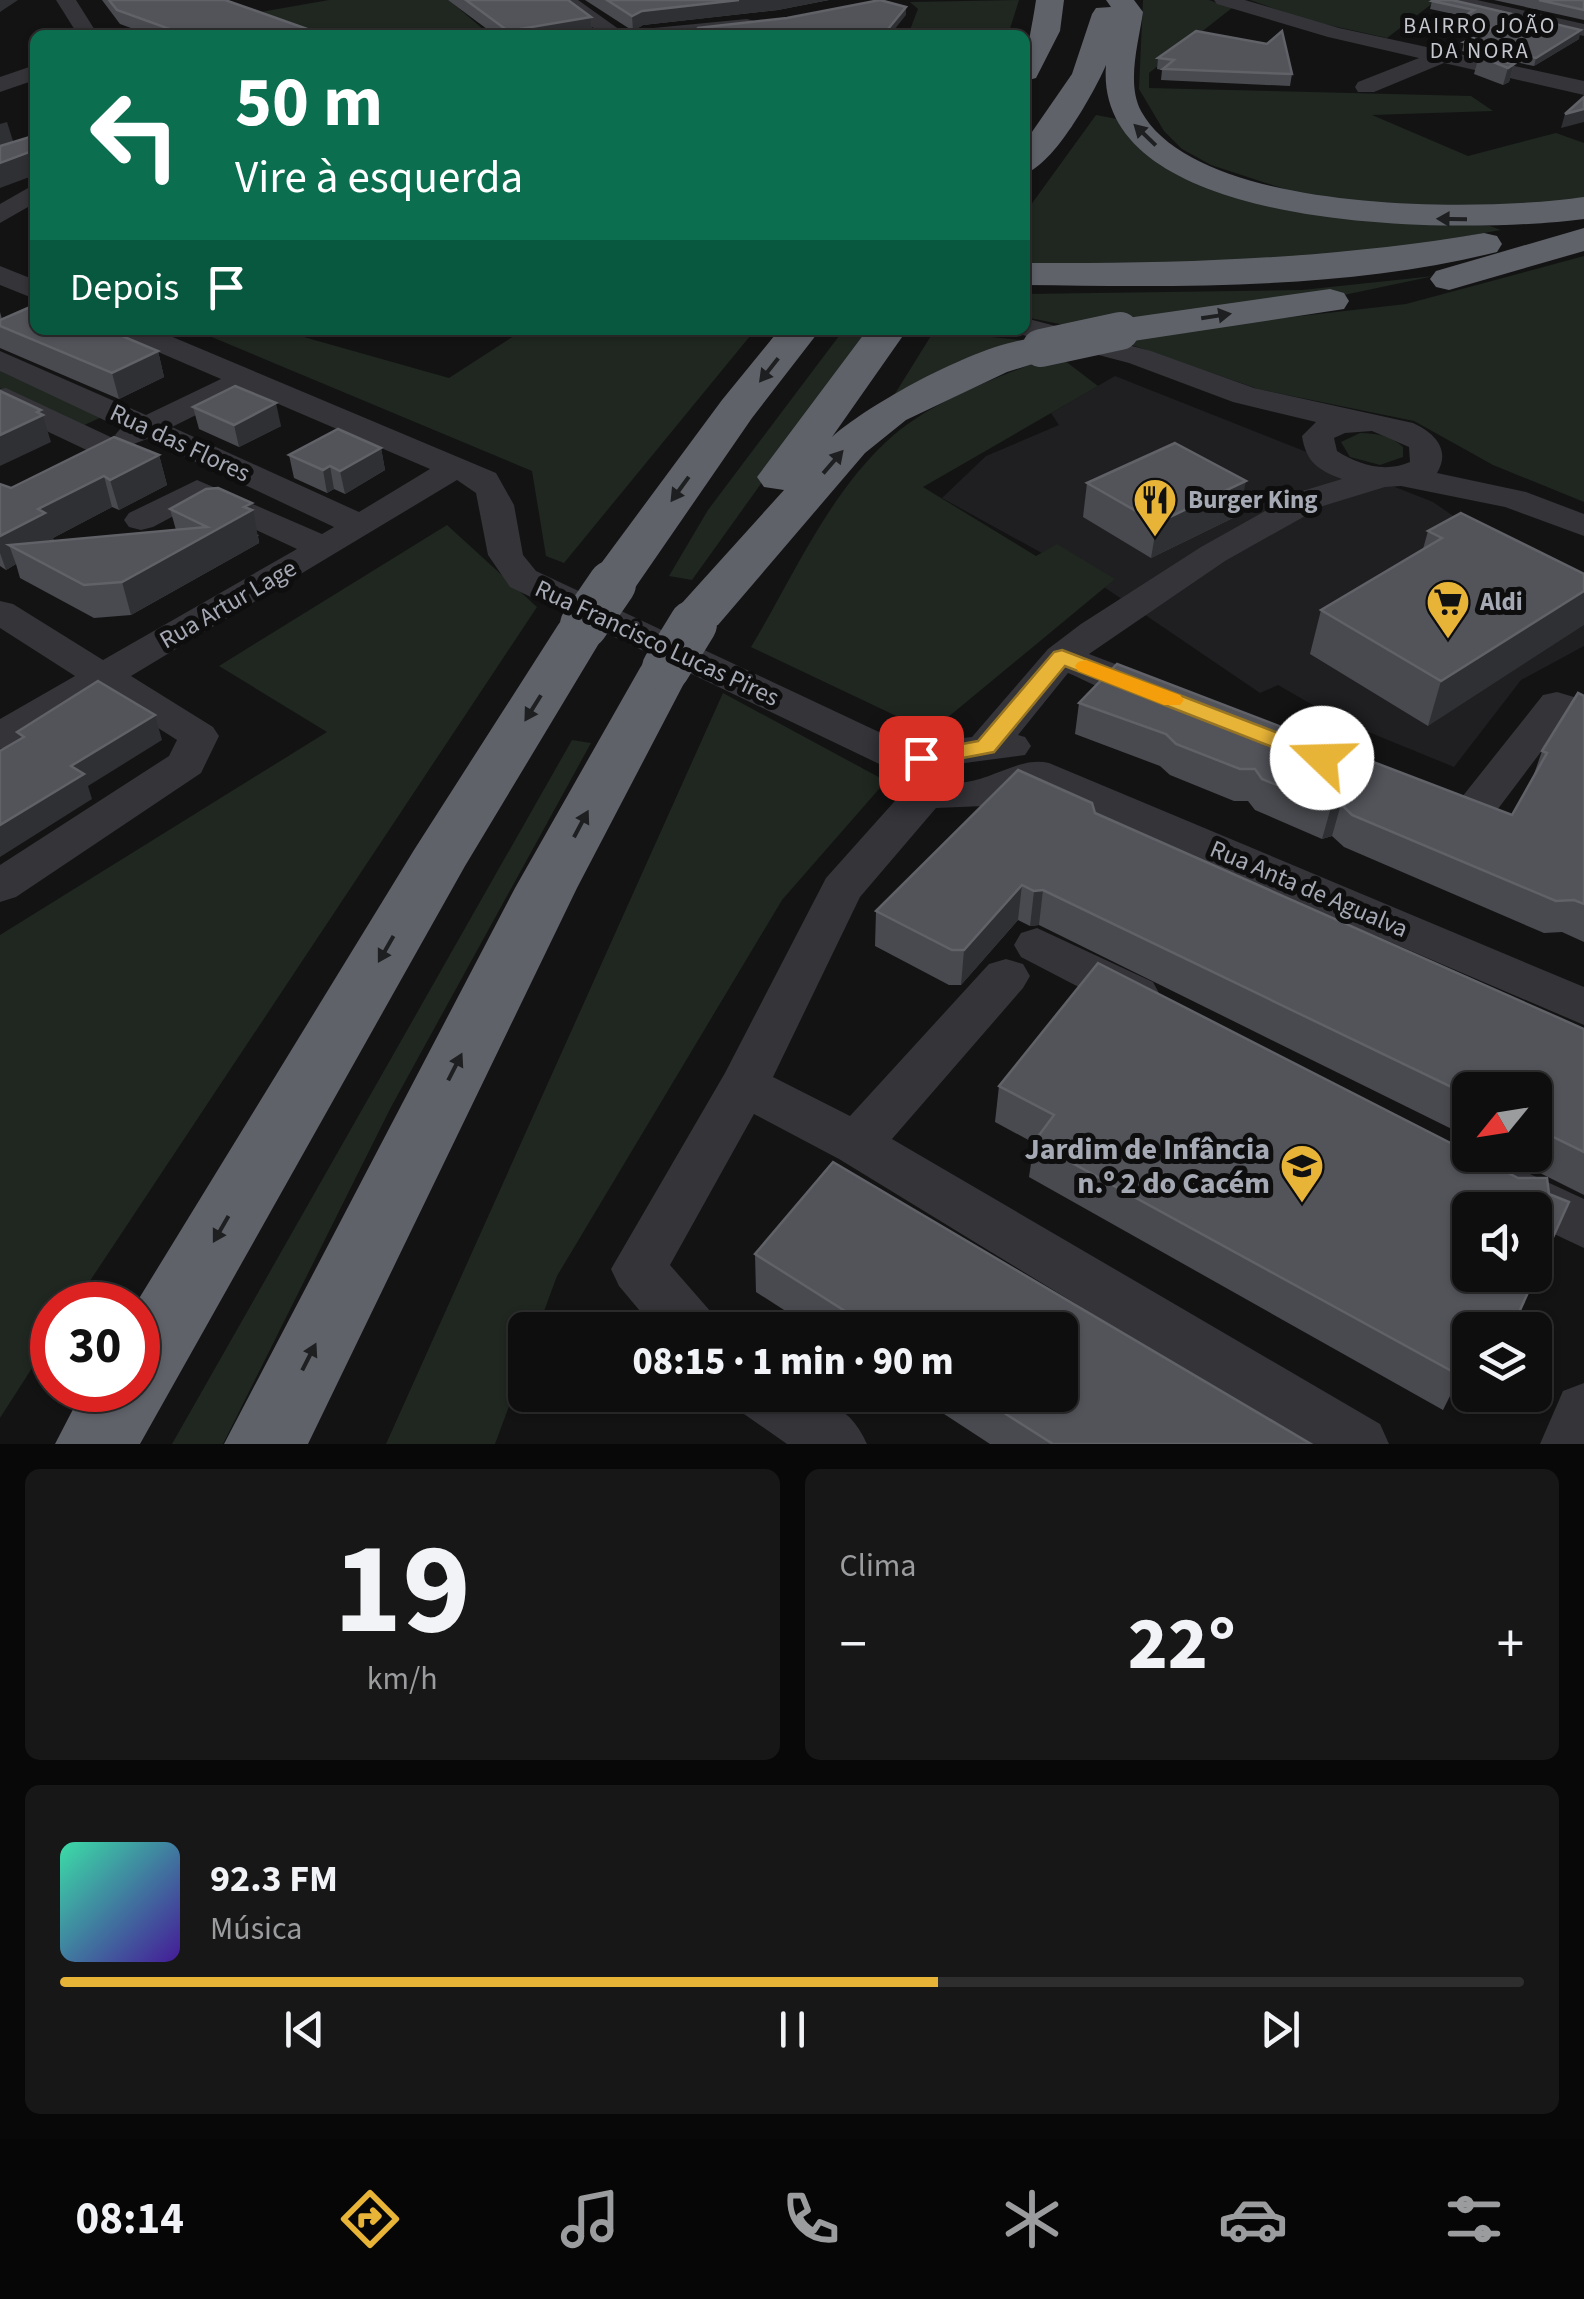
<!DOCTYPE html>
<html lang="pt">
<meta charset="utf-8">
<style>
body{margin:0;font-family:"Source Sans 3",sans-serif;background:#171718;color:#f1f3f6;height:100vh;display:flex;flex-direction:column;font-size:38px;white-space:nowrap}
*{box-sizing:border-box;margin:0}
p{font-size:32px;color:#9b9c9e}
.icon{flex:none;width:55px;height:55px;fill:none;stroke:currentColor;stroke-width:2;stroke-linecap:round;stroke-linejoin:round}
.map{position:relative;height:1444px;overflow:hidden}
.panel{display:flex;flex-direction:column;gap:25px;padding:25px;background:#080808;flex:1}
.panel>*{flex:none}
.banner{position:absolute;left:30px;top:30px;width:1000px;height:305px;border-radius:15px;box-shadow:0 2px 8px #0004,0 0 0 2px #2e2e2f;background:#0b6e4f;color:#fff;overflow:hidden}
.needle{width:65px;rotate:240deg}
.fabs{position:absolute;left:1452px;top:1072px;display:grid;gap:20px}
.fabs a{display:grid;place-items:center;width:100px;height:100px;border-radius:15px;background:#0e0e0f;box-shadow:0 2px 8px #0004,0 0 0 2px #2e2e2f;font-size:50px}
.speed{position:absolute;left:30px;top:1282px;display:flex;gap:20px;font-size:50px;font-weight:700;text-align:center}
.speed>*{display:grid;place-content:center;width:130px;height:130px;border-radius:50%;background:#0e0e0f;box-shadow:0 2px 8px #0004,0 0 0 2px #2e2e2f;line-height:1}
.speed .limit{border:15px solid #d22;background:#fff;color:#111}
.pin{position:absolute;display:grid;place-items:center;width:85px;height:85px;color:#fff;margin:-42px;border-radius:20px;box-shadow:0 5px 15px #0006}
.me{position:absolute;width:110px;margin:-55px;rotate:291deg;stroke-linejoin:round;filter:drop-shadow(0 0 8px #0008)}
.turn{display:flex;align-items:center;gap:35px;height:210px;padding:0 40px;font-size:45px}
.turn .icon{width:130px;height:130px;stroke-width:2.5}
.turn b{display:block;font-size:70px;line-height:85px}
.then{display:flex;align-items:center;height:95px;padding:0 40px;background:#0003;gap:20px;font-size:38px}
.big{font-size:75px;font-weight:800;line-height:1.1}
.panel .tile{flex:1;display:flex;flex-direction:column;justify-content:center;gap:15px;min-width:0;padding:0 35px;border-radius:15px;background:#171718}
.panel .dial{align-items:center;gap:0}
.dial b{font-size:130px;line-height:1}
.song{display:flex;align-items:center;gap:30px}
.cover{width:120px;height:120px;border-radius:15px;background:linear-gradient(135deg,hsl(160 70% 55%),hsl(260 70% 35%))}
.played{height:10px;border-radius:5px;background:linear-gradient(90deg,#e8b437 60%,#2e2e2f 60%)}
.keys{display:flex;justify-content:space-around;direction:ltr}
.heat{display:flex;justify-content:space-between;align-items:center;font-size:55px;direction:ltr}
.panel .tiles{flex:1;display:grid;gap:25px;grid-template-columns:1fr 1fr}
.tile:last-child{grid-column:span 2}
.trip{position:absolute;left:508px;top:1312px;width:570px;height:100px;border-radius:15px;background:#0e0e0f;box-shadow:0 2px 8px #0004,0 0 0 2px #2e2e2f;font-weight:800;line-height:100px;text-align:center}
.menu{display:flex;height:160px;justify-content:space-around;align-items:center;background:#060606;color:#9b9c9e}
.menu .icon{width:70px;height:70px}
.menu .selected{color:#e8b437}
.menu b{font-size:45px;color:#f1f3f6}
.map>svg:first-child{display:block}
.built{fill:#1f1f21}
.green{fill:#1f2720}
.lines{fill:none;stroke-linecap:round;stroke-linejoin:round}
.minor{fill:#343439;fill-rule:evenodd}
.highway{fill:#60626a;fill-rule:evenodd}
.highway-bridge-far1{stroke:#60626a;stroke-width:38}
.highway-bridge{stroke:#60626a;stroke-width:48}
.wall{fill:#494a4f}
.shaded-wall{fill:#2f3033}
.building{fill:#53545a;stroke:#606268;stroke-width:2.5;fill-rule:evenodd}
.oneway{fill:#1e1f21}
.route{fill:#e8b437;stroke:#977524;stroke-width:2.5}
.slow{fill:#f59e0b}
.labels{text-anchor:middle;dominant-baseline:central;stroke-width:10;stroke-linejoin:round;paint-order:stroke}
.far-neighbourhood-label{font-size:22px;letter-spacing:2.5px;fill:#c6c8d0;stroke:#0e0e0f}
.street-label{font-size:25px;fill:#a5a9b4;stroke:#0e0e0f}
.poi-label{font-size:25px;font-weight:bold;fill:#a5a9b4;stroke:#0e0e0f;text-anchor:start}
.near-poi-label{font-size:30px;font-weight:bold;fill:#a5a9b4;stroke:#0e0e0f;text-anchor:end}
</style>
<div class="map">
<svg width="1584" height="1444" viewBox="0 0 1584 1444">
<rect width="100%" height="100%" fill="#131314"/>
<path class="built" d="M1115 376 1433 502 1584 606V646L1521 680 1454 767 1339 720 1278 685 1260 693 1107 589 942 498 986 456 1059 425 1051 413Z"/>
<g class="green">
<path d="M329 0H449L490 35H297L255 13Z"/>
<path d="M1019 0 1008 35H908L918 9 910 2Z"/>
<path d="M1143 0H1209L1232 8 1149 73V88L1471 96 1493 111 1372 115 1468 156 1556 133 1584 143V200L1498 213 1312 198 1211 165 1182 149 1164 131 1139 89Z"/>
<path d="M1250 0H1437L1387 38 1306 20Z"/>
<path d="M1096 115 1117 119 1140 144 1355 218 1490 226 1501 230 1332 260 1025 266V213Z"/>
<path d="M1584 256V502L1493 465 1414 421 1258 389 1123 342 1159 332 1406 304Z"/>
<path d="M1434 276 1339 296 1079 328 1025 317V294L1302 290Z"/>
<path d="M195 330H279L449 378 523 330H755L564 563 546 556 532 471Z"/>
<path d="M934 331 1021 340 983 355 888 405Z"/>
<path d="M842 332 869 333 692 580 669 576 708 510Z"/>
<path d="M1056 354 1098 386 923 487 1036 556 1057 544 1115 579 930 732 751 647C792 579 827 497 886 442 932 399 999 378 1056 354Z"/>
<path d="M0 365 104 416 80 427 0 388Z"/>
<path d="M1360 433C1376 433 1391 436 1403 447V457L1380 465 1350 457 1341 442Z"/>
<path d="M447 525 537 607 74 1305H52V1337L0 1418V935L327 732 219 666Z"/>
<path d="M723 693 886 781 782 900 557 1276 537 1330H525V1363L495 1444H386Z"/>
<path d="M572 740 591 743 390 1109 223 1444H172Z"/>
</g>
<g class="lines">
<g class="minor">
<path d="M56 0H76L98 35H78Z"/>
<path d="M555 0H578L627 35H603Z"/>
<path d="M1214 0H1245L1339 28 1584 81V95L1444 63 1374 92H1358L1355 87 1358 82 1419 58 1328 37 1217 4Z"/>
<path d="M1450 0H1477L1584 24V36L1452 6Z"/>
<path d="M747 19 754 21V29L707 35H633L643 29Z"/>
<path d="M35 65V80L0 92V77Z"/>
<path d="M35 184V203L0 223V204Z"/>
<path d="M0 266 35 280V299L0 285Z"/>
<path d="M1025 318 1151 351 1254 388 1413 423C1435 433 1451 450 1437 473L1526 492 1584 514V536L1505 507 1401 486 1385 487 1323 506 1225 561 1089 654 1168 684 1174 693 1168 702C1137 710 1097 685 1068 673L1018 735 1025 737 1031 746 1025 755 942 766 933 771 936 778C976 796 1013 754 1049 763L1584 987V1025L1038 791 984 806 936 808 860 897 773 1077 850 1116 989 964 1006 959 1023 964 1030 976 1023 988 892 1139 1380 1424 1389 1444H1305L839 1159 754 1114 670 1265 711 1312 720 1330H656L619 1286 611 1269 725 1073 826 878 902 793 895 783 896 772 510 587 488 555 476 493 457 480 131 676 213 727 219 736 201 773 16 897 0 902V865L169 756 177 740 103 693 14 745 0 749V719L75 676 0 628V601L13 604 103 660 297 549 198 503 153 527 141 530 129 527 124 520 129 513 197 480 322 534 334 527 147 439 131 445 120 442 115 435 121 428 0 371V351L146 415 221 379 121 336 117 330H156L496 473 514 505 523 555 536 571 913 748 934 741 972 737 1048 649 1081 624 1201 547 1299 492 1342 479C1318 470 1306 462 1302 436L1316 422 1233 402 1129 363 1015 333 1013 330H1025ZM246 390 430 469 359 512 172 427ZM1372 431 1409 447 1410 462C1385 473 1359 465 1337 451L1334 438 1345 433Z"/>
<path d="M6 388 117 440 122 447 117 454H95L0 409V389Z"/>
<path d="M1557 692 1584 700V725L1565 720 1485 826C1463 832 1427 823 1415 803L1421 793 1436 789 1462 797 1543 695Z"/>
<path d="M1037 928 1153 982 1160 995 1153 1008 1136 1013 1119 1008 1021 957 1014 945 1021 933Z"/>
<path d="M1517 1168 1584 1199V1248L1535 1225V1210C1512 1210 1501 1212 1490 1190L1498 1174Z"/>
<path d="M1584 1383V1444H1540L1563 1391Z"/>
<path d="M736 1395C789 1395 842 1386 867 1444H787L744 1414Z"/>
</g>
<g class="highway">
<path d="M1036 0H1064L1060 31 1036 78 1025 81C1025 52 1032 29 1036 0Z"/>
<path d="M1106 0H1134L1143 12C1139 41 1126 83 1141 111 1198 215 1482 212 1584 197V219C1473 234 1092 238 1106 65 1094 93 1053 166 1025 173V142L1072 74 1092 14 1096 8 1111 7Z"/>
<path d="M1584 228V251L1449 290 1436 287 1430 279 1436 271Z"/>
<path d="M1484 233 1497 236 1502 244 1497 252C1344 290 1181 287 1025 285V263C1179 264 1332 259 1484 233Z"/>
<path d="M1330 289 1344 293 1349 301 1344 309 1120 343 1106 339 1100 331 1106 323 1120 319Z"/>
<path d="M779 330H820L752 418 630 595 612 599 594 595 587 584 594 573 722 400Z"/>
<path d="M867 330H907L832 437C871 402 1005 327 1055 339L1061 348 1055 357 1007 372 906 420 865 453 718 625 700 629 682 625 675 614 682 603 784 490 764 487 757 477Z"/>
<path d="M584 610 602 614 610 625 465 866 140 1444H55L83 1390H138L135 1305 414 850 558 625 566 614Z"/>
<path d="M666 652 685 657 692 668 577 888 308 1444H224L515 888 640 668 647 657Z"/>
</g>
<path class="highway-bridge-far1" d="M1041 348 1120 331"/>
<g class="highway-bridge">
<path d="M584 625 612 584"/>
<path d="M666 668 693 624"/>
</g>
</g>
<g class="wall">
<path d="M102 0H225L316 32V35H150L120 24Z"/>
<path d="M448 0H568L591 17 592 32 572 35H495Z"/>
<path d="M585 0H829L778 10 643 25 633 31Z"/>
<path d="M1494 0H1584V20Z"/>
<path d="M1432 1H1453L1579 39 1534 66 1462 51 1464 42 1480 35 1454 29 1456 21 1463 16 1430 9Z"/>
<path d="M1479 56 1514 64 1509 82 1503 85 1474 74Z"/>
<path d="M1158 58 1292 74 1290 86 1161 80 1162 70 1157 69Z"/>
<path d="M0 312 2 319 35 312 158 351 164 377 119 399 0 348Z"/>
<path d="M193 407 281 426 239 447 199 429Z"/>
<path d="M381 448 385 470 345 494 334 489 327 493 294 478 289 455Z"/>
<path d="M159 455 167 485 119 510 112 507 53 538 54 541 176 530 170 509 259 535 258 536 259 543 131 615 94 618 20 578 16 564 6 570 0 566V484L11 488Z"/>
<path d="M1087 483 1239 515 1151 558 1083 517Z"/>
<path d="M1428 531 1584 574 1428 726 1310 654 1321 610 1423 549Z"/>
<path d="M1584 696V942L1562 932 1544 933 1344 847 1332 836 1322 839 1255 810 1248 801H1234L1170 775 1160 766 1075 734 1079 703 1512 815 1532 780 1542 751Z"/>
<path d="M1095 813 1584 1029V1195L1504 1155H1535V1090H1470V1138L1039 925 1030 926 1018 920 961 985H949L875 946 876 911Z"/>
<path d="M999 1086 1470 1330V1384L1459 1378 1443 1410 1029 1177 1034 1143 995 1122Z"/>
<path d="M833 1162 1311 1444H990L915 1395H1060V1330H815L756 1292 755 1254Z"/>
</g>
<g class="shaded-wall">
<path d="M0 0H18L0 12Z"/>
<path d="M739 0H829L778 10 643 25 633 31 632 16 642 11Z"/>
<path d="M906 7V15L890 35H883Z"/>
<path d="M591 17 592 32 572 35H508V31Z"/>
<path d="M1581 30 1579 39 1534 66 1536 58Z"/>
<path d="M1514 64 1509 82 1503 85 1508 68Z"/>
<path d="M1584 109V122L1561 128 1565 114Z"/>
<path d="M7 122 14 144 0 149V124Z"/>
<path d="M35 150V175L0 188V163Z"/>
<path d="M158 351 164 377 119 399 112 373Z"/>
<path d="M276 403 281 426 239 447 234 425Z"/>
<path d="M41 410 51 442 0 466V435Z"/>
<path d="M381 448 385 470 345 494 340 471Z"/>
<path d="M159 455 167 485 119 510 110 480Z"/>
<path d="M330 466 334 489 327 493 323 470Z"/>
<path d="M104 476 112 507 53 538 55 544 9 545 16 564 6 570 0 553V536L38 509Z"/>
<path d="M1246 481 1239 515 1151 558 1157 523Z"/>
<path d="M252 503 259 543 131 615 122 582Z"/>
<path d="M1584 591V625L1428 726 1441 681Z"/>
<path d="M155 715 162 740 88 786 92 799 0 857V825L71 766Z"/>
<path d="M1341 804 1332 836 1322 839 1331 807Z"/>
<path d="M1022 885 1018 920 961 985 964 950Z"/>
<path d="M1043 890 1039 925 1030 926 1034 891Z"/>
</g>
<g class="building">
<path d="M109 0H225L316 32 309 35H186L117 10Z"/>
<path d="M466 0H568L591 17 508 31Z"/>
<path d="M607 0H739L642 11 632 16Z"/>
<path d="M880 0 906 7 883 35H730L694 33 698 28 787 18Z"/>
<path d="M1434 0H1452L1581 30 1536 58 1464 42 1494 29 1456 21 1474 10 1432 1Z"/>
<path d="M1539 0H1584V10Z"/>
<path d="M1196 31 1267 44 1282 31 1292 74 1163 69 1174 60 1158 58Z"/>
<path d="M1479 56 1514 64 1508 68Z"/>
<path d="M1584 97V109L1565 114Z"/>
<path d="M33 130 35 131V150L0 163V146L30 137Z"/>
<path d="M28 308 35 312V330H108L158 351 112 373 0 326V320Z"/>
<path d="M235 386 276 403 234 425 193 407Z"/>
<path d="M0 391 41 410 37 412 43 415 0 435Z"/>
<path d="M338 429 381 448 340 471 330 466 323 470 289 455Z"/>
<path d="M114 437 159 455 110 480 104 476 38 509 45 513 0 536V484L11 488Z"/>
<path d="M1175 443 1246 481 1157 523 1087 483Z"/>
<path d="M218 488 252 503 244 507 252 510 122 582 84 585 9 545 207 527 170 509 206 489Z"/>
<path d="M1461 513 1584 574V591L1441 681 1321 610 1442 538 1428 531Z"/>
<path d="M1117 664 1512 815 1547 753 1542 751 1578 693 1584 696V904L1574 900 1556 901 1352 815 1341 804 1331 807 1262 779 1255 769H1240L1176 744 1166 734 1079 703Z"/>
<path d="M98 681 155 715 71 766 84 774 0 825V751L24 737 17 732Z"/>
<path d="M1018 770 1092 803 1095 813 1584 1029V1152L1535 1128V1090H1470V1096L1043 890 1034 891 1022 885 964 950H952L876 911Z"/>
<path d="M1098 963 1470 1153V1155H1474L1518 1178H1547L1549 1194 1569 1202 1511 1330H1470V1351L1459 1375 1034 1142 1054 1115 999 1086ZM1470 1210H1535V1275H1470Z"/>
<path d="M833 1162 1311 1444H1053L976 1395H1060V1330H875L755 1254Z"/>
</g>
<defs><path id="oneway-solid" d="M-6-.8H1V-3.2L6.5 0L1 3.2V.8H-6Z" transform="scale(2.5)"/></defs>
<g class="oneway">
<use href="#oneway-solid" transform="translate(1145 135) rotate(-136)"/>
<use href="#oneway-solid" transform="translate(1452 219) rotate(-179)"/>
<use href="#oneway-solid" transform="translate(1216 316) rotate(-9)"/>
<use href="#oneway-solid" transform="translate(769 370) rotate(128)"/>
<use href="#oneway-solid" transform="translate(833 462) rotate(-49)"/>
<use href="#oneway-solid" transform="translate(680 489) rotate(126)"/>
<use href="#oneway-solid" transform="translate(533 708) rotate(122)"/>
<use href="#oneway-solid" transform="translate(581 824) rotate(-62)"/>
<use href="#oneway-solid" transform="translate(386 949) rotate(120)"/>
<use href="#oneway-solid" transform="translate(455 1067) rotate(-63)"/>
<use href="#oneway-solid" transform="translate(221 1229) rotate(120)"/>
<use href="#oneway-solid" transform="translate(309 1357) rotate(-63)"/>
</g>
<path class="route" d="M1062 650 1330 753 1333 758 1322 766 1313 763 1065 666 994 752 921 766 913 764 910 758 913 753 978 741 1054 652Z"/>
<path class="slow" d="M1086 660 1180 695 1184 700 1180 705H1164L1078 671 1075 666 1078 662Z"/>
<defs>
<symbol id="restaurant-pin" viewBox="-11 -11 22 30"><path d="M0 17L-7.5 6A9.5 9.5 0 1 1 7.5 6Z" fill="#e8b437" stroke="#0e0e0f"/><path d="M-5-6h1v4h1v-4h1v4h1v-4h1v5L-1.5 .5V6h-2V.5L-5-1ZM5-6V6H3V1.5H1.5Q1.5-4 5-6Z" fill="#111"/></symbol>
<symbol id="supermarket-pin" viewBox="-11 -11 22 30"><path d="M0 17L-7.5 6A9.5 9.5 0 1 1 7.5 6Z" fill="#e8b437" stroke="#0e0e0f"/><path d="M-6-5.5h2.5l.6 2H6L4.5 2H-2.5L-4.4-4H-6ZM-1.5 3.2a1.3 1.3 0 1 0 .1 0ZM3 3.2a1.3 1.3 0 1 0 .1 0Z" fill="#111"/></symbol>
<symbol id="school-pin" viewBox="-11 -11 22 30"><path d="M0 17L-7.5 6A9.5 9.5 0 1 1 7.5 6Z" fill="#e8b437" stroke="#0e0e0f"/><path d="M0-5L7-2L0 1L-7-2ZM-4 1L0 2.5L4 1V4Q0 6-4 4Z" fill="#111"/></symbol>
</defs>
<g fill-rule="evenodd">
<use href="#restaurant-pin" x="1130" y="475" width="50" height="68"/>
<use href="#supermarket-pin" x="1423" y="577" width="50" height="68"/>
<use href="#school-pin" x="1277" y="1141" width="50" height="68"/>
</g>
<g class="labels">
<g class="far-neighbourhood-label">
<text x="1480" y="26">BAIRRO JOÃO<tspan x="1480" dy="25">DA NORA</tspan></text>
</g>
<g class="street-label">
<text transform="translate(180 443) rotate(25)">Rua das Flores</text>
<text transform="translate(228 604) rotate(-30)">Rua Artur Lage</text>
<text transform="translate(657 643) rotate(25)">Rua Francisco Lucas Pires</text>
<text transform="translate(1309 889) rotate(23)">Rua Anta de Agualva</text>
</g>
<g class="poi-label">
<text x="1188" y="500">Burger King</text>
<text x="1480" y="602">Aldi</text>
</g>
<g class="near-poi-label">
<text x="1270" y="1149">Jardim de Infância<tspan x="1270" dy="34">n.º 2 do Cacém</tspan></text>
</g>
</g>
</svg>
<div class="fabs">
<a><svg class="needle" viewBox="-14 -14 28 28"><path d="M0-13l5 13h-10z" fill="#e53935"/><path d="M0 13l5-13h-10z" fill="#9b9c9e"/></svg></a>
<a><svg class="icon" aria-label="sound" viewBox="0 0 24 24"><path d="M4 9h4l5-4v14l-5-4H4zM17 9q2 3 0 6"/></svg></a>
<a><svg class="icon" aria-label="layers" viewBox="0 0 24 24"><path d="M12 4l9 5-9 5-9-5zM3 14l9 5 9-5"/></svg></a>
</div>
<div class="speed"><div class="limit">30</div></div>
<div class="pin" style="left:921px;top:758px;background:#d93025"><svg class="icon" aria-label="arrive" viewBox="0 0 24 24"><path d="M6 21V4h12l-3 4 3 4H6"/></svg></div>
<svg class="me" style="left:1322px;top:758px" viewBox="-20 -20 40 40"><circle r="19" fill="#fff"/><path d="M0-13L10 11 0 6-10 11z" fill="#e8b437"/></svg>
<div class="trip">08:15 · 1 min · 90 m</div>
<div class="banner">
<div class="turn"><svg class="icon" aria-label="left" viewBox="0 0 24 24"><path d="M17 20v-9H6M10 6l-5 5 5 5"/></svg><div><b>50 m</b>Vire à esquerda</div></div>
<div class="then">Depois<svg class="icon" aria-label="arrive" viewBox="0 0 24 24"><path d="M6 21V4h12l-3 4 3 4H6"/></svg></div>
</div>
</div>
<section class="panel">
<div class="tiles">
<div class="tile dial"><b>19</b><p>km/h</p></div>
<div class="tile"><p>Clima</p>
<div class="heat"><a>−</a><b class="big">22°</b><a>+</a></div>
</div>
<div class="tile">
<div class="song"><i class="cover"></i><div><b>92.3 FM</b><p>Música</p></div></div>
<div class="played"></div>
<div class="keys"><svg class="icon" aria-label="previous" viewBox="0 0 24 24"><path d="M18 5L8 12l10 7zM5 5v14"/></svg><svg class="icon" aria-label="pause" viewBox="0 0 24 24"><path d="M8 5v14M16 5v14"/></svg><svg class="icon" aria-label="next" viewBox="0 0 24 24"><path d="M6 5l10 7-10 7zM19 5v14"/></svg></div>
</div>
</div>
</section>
<nav class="menu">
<b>08:14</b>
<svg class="icon selected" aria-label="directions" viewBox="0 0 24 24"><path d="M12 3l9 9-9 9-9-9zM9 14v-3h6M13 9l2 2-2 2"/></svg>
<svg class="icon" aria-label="music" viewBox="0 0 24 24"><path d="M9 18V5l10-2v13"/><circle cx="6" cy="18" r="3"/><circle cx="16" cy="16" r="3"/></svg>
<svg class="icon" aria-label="phone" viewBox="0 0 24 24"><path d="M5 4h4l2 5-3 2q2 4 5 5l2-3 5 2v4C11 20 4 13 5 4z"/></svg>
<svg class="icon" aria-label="climate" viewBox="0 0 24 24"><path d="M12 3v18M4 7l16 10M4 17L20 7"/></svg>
<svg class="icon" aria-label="car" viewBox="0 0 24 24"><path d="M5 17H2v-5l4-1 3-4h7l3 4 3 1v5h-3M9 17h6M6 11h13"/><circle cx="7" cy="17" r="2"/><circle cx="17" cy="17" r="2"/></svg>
<svg class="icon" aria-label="filters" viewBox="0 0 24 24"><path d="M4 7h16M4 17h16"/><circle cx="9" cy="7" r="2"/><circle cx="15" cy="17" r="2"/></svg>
</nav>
